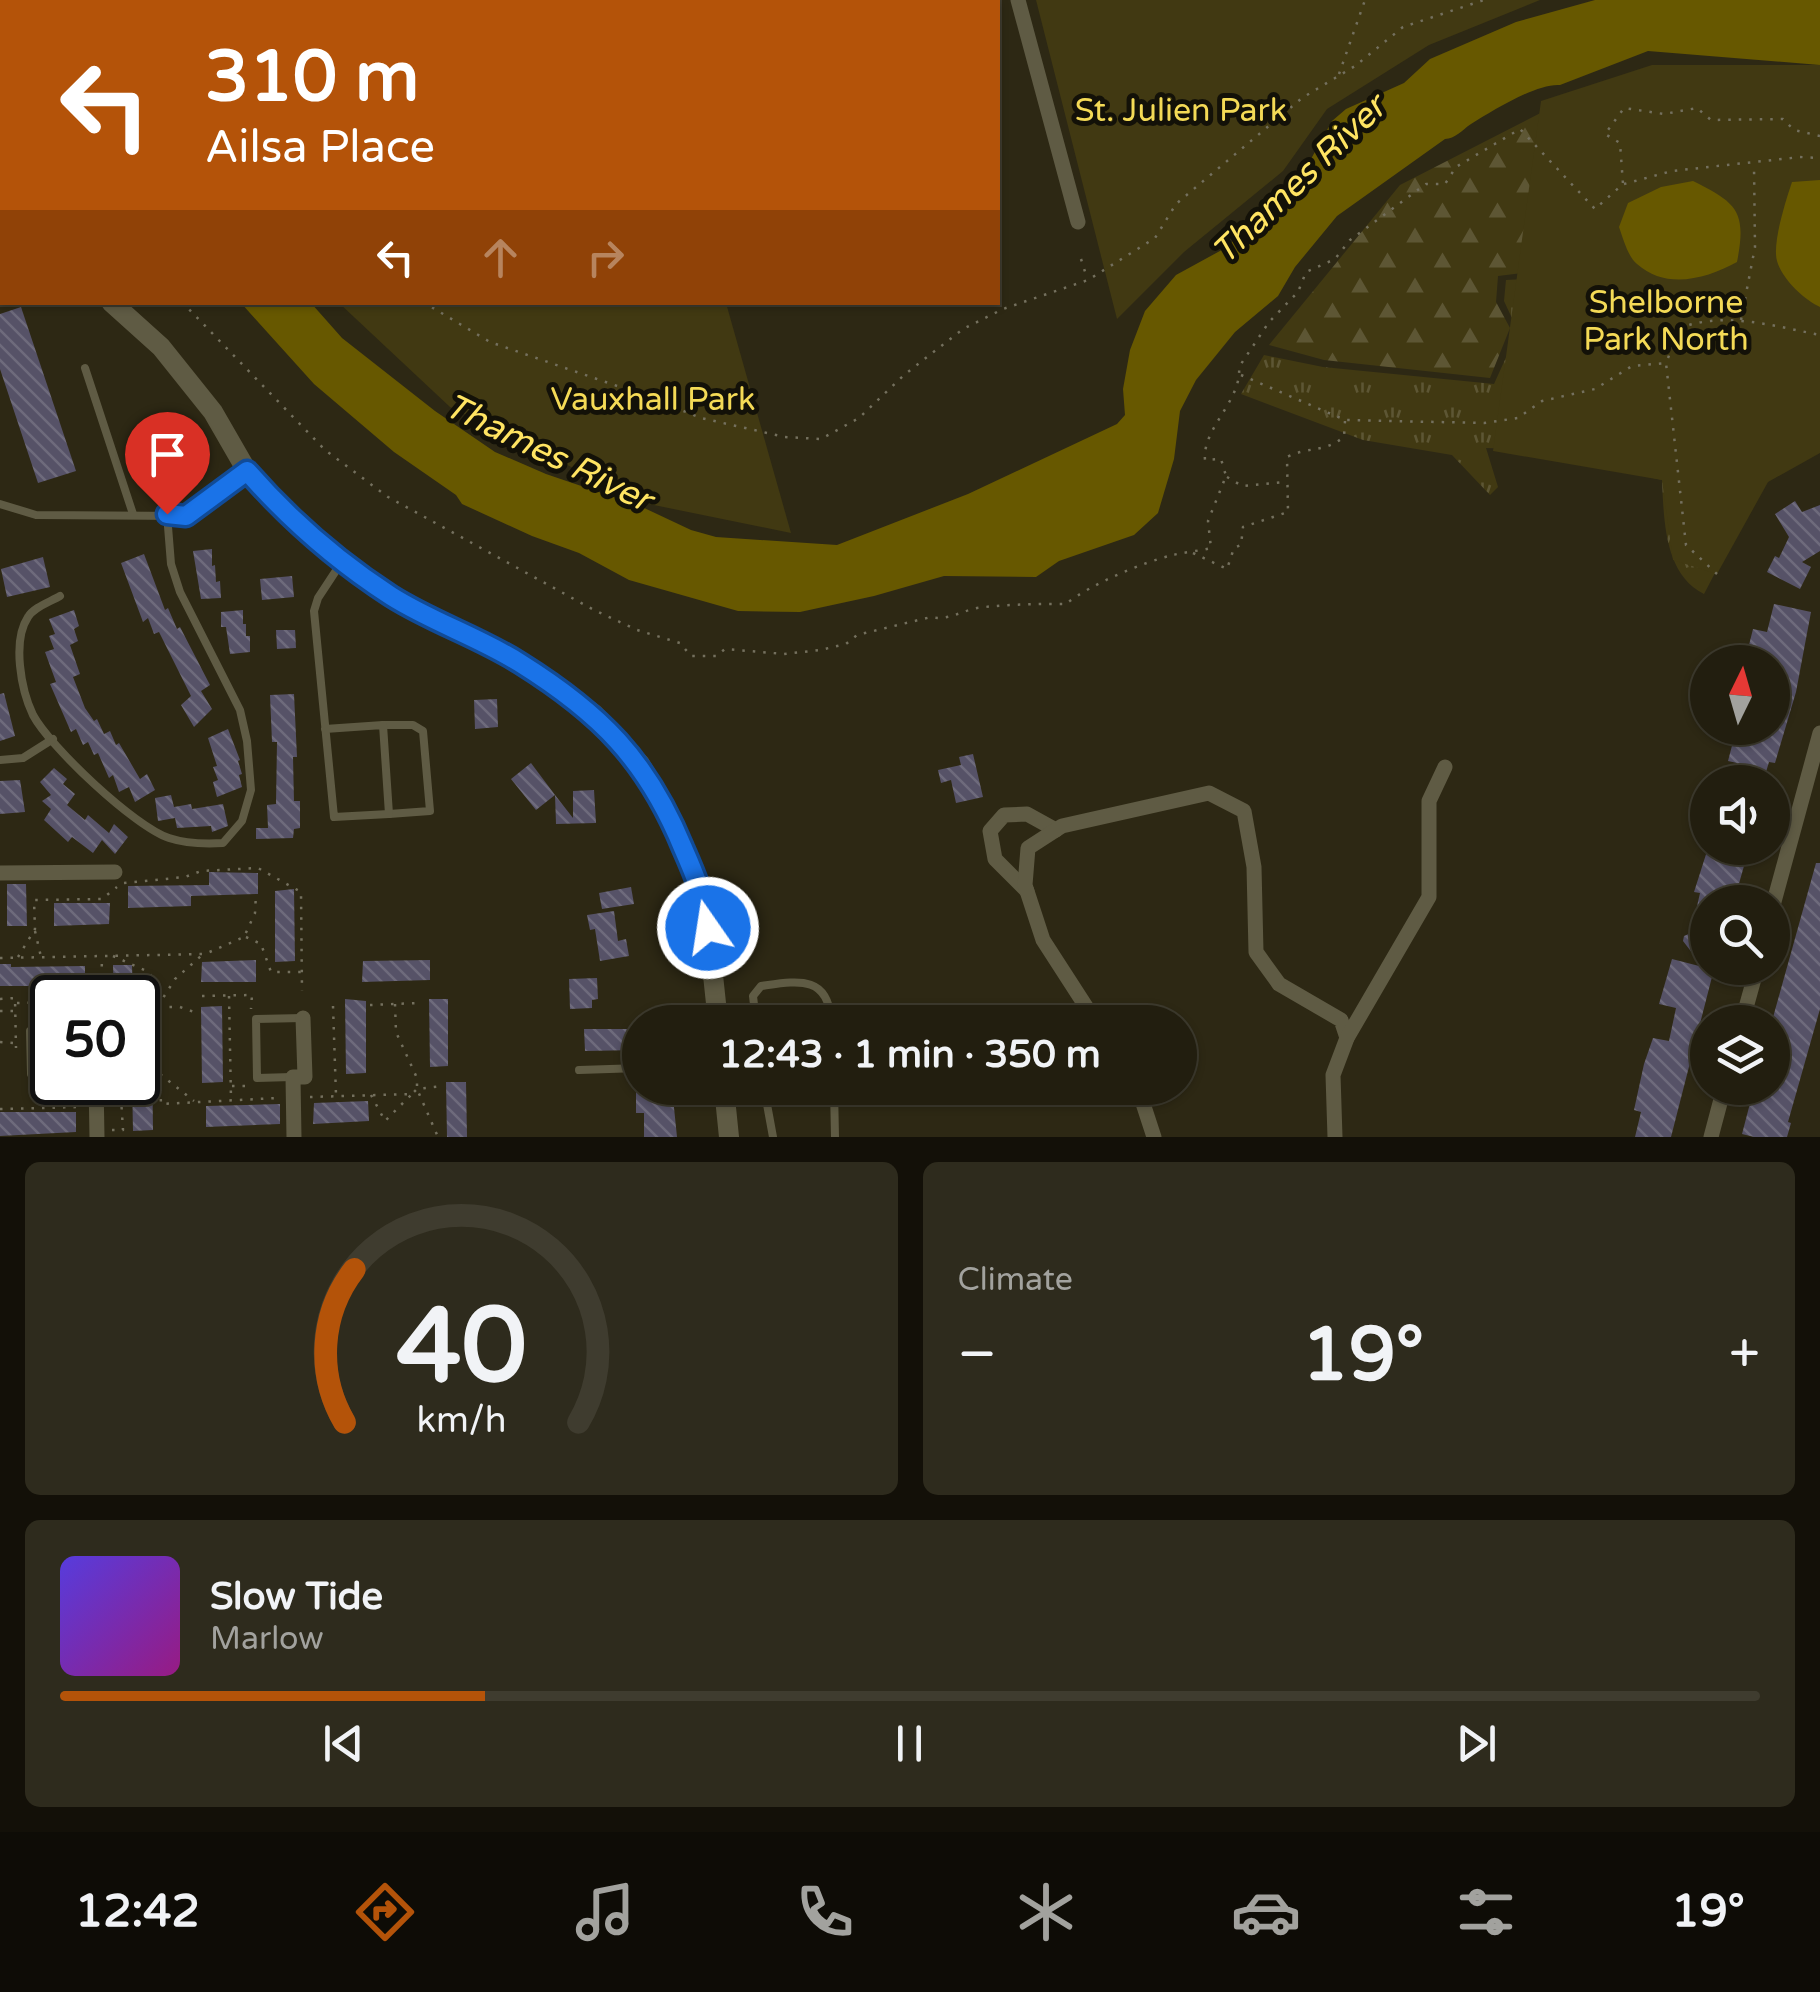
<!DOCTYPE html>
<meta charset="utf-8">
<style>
body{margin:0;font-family:"Varela Round",sans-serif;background:#2e2b1d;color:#f1f3f6;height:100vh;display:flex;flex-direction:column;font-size:38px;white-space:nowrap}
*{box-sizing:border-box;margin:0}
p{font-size:32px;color:#a2a29e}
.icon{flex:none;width:55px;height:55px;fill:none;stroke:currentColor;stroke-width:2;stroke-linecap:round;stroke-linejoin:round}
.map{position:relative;height:1137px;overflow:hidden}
.details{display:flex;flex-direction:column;gap:25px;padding:25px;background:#131008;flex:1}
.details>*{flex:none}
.banner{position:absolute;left:0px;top:0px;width:1000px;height:305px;box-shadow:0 2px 8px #0004,0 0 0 2px #3f3c2f;background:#b45309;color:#fff;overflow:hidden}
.needle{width:65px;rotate:5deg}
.tools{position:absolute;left:1690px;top:645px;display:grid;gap:20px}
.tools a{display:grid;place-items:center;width:100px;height:100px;border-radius:50%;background:#221e0f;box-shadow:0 2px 8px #0004,0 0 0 2px #3f3c2f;font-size:50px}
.speed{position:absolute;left:30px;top:975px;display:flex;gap:20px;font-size:50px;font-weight:700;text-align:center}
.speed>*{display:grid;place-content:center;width:130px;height:130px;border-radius:50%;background:#221e0f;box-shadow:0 2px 8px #0004,0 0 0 2px #3f3c2f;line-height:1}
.speed .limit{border:5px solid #111;border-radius:15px;background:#fff;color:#111}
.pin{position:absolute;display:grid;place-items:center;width:85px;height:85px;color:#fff;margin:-102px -42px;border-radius:50% 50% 50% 0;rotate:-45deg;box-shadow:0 0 10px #0007}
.pin .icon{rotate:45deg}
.me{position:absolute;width:110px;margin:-55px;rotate:347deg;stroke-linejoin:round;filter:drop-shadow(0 0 8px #0008)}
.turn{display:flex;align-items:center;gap:35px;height:210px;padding:0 40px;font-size:45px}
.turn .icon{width:130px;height:130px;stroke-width:2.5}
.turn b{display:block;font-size:70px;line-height:85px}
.lanes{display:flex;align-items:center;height:95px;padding:0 40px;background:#0003;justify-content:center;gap:50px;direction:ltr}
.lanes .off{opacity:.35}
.big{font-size:75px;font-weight:700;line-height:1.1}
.details .tile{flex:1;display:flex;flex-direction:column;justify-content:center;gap:15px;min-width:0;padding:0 35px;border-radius:15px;background:#2e2b1d}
.details .dial{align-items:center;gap:0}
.dial svg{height:260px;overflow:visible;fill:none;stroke:#3f3c2f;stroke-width:7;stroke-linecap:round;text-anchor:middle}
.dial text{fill:#f1f3f6;stroke:none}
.song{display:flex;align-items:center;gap:30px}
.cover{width:120px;height:120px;border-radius:15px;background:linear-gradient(135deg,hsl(250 70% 55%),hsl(310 70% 35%))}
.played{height:10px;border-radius:5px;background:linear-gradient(90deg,#b45309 25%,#3f3c2f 25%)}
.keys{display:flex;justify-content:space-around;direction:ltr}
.heat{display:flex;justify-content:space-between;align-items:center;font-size:55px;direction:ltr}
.details .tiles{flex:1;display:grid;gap:25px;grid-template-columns:1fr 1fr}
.tile:last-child{grid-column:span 2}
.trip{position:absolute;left:622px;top:1005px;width:575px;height:100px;border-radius:50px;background:#221e0f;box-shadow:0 2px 8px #0004,0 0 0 2px #3f3c2f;font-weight:700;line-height:100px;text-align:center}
.dock{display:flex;height:160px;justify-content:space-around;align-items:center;background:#0e0c06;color:#a2a29e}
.dock .icon{width:70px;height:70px}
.dock .current{color:#b45309}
.dock b{font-size:45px;color:#f1f3f6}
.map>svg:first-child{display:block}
.grass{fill:url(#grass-tufts)}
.forest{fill:url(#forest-firs)}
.park{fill:#413912}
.water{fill:#675800}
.building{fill:url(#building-back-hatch)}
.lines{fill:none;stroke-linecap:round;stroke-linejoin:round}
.path{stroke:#74705e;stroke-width:2.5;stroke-dasharray:2.5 8;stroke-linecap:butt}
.lane{stroke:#5f5b44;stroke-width:8}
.street{stroke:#5f5b44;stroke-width:15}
.secondary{stroke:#5f5b44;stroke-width:20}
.route-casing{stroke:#114b97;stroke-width:25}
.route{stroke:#1a73e8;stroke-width:18}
.labels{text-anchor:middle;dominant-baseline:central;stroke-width:10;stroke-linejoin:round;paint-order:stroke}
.park-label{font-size:32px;fill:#f4da56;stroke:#131108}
.water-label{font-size:35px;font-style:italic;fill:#ffe462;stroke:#131108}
</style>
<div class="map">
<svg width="1820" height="1137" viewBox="0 0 1820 1137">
<defs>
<pattern id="grass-tufts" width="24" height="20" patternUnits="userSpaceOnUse" patternTransform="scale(2.5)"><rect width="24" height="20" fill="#413912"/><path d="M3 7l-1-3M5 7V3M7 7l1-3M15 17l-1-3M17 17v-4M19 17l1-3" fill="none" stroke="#5d5634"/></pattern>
<pattern id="forest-firs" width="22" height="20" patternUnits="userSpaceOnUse" patternTransform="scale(2.5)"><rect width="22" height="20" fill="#413912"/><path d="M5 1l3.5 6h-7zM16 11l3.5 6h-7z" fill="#5d5634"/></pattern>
<pattern id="building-back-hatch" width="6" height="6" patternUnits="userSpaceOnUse" patternTransform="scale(2.5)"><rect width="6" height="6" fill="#565267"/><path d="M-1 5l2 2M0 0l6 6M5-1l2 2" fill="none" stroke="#6e6b7c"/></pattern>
</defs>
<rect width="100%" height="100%" fill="#2d2814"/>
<path class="grass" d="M1528 279 1778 398 1740 525 1704 594C1664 574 1664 520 1662 480L1522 449 1486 448 1498 487 1490 495 1452 455 1363 440 1241 394 1264 355 1323 367 1494 384 1518 331 1504 301 1506 280Z"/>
<path class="forest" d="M1595 85 1531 272 1498 276 1496 302 1510 328 1490 378 1324 360 1269 345 1400 185Z"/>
<g class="park">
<path d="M0 0H639L640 2H2V13Z"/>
<path d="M1036 0H1540L1429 45 1327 109 1283 171 1184 252 1117 319Z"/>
<path d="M1652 65H1820V453L1768 482 1717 574 1673 560 1662 480 1493 451 1541 101Z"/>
<path d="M339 303H726L791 533 644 503 450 407Z"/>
</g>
<g class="water">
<path d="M1595 0H1820V65L1648 51 1560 85C1537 83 1492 111 1471 124 1462 130 1455 139 1445 139L1337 216 1295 267 1278 296 1235 332 1196 380 1180 411 1174 459 1158 513 1134 535 1059 561 1036 577 944 576 874 596 800 612 738 611 629 580 579 553 532 536 462 504 456 495 394 452 314 384 241 303H311L342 338 435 411 495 452 546 474 640 506 691 530 716 537 837 545 968 494 1117 424 1125 415 1123 389 1130 350 1145 311 1176 275 1229 246 1251 217 1286 194 1301 177 1332 121 1346 109 1404 83 1430 59 1516 22Z"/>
<path d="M1820 180V307C1804 300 1782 279 1777 261 1772 243 1786 200 1792 182Z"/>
<path d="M1693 181C1737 203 1747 211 1737 262 1706 279 1666 290 1637 264 1628 257 1623 238 1619 227L1628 203 1661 187Z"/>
</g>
<g class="building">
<path d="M21 307 76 471 38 483 0 369V314Z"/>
<path d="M1795 501 1802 512 1820 505V551L1802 562 1811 567 1800 589 1767 572 1775 556 1779 558 1789 537 1775 514Z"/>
<path d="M212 549V566L215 565 216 582 220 581 221 598 201 599 193 551Z"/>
<path d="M144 554 165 610 168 608 177 629 180 627 210 685 201 691 212 709 194 727 181 705 191 696 159 632 154 634 148 618 143 622 121 563Z"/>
<path d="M43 557 50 587 7 597 1 569Z"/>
<path d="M292 576 294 597 262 600 260 579Z"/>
<path d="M1774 604 1811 612 1796 692 1775 763 1769 762 1763 782H1732L1737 763 1728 761 1734 738 1753 742 1756 728H1772V662H1758L1761 652 1748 649 1753 629 1767 632Z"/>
<path d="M74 610 79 626 74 629 78 641 70 645 80 674 73 677 85 708 94 721 97 719 104 734 110 731 116 745 119 743 140 779 147 774 155 790 135 802 129 787 119 792 113 775 109 778 98 753 94 755 88 742 83 745 76 729 71 732 50 684 56 682 45 652 54 649 49 636 55 634 49 619Z"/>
<path d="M243 610V624H246V636H250V652L230 654 226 627H221V612Z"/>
<path d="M276 630H295L296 648 277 649Z"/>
<path d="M4 693 15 736 0 741V694Z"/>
<path d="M294 694 297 757H293L294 801H300V828L294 829 293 838 256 839V828H268L267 805 276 804 277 742H272L270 695Z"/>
<path d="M497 699 498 727 475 729 474 700Z"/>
<path d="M228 729 240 760 238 761 242 774 239 775 242 787 217 797 213 782 218 780 213 767 217 766 208 738Z"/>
<path d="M973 754 983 797 956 803 951 780 941 783 938 770 961 765 959 757Z"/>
<path d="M531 763 555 795 536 810 511 779Z"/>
<path d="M54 768 67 779 63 784 75 794 67 805 85 820 88 815 109 833 114 824 128 837 115 854 102 840 93 853 72 837 68 842 44 820 51 809 42 801 51 795 40 782Z"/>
<path d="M20 780 25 812 0 814V781Z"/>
<path d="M594 790 596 823 556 824 555 795 573 818V791Z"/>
<path d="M171 795 174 807 191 804 192 809 223 804 228 826 212 832 211 826 177 828 175 818 158 821 155 798Z"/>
<path d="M1708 848H1739L1738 865 1744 866 1740 880 1736 895 1732 894 1730 902H1708V968L1714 969 1671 1137H1635L1641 1112 1634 1110 1644 1064 1653 1038 1669 1041 1676 1008 1659 1004 1672 959 1703 967 1683 941 1684 936 1691 933 1700 893 1694 892Z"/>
<path d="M1816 863H1820V1009L1788 1122 1791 1123 1787 1137H1754L1742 1134 1754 1088H1772V1021Z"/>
<path d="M209 872 258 873V894L191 896V906L128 908V886L209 885Z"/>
<path d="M7 884H26L27 926H7Z"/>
<path d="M631 887 634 904 602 909 599 893Z"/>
<path d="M294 889 295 961 275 962V891Z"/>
<path d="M54 903H110L109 924 54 926Z"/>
<path d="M614 911 618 941 626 939 629 956 600 961 595 929 590 930 587 915Z"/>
<path d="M256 960V982H201L202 962Z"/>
<path d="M430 960V980L362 982 363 961Z"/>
<path d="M0 964H11V967L85 966V985L31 989V986H0Z"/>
<path d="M113 965H132L133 998H114Z"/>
<path d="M597 978 598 999 592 1000V1008L570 1009 569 979Z"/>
<path d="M345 999 366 1001V1073L346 1074Z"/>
<path d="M429 999H448V1066L430 1067Z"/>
<path d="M222 1006 223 1082 202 1083 201 1007Z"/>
<path d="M584 1029H640V1050L585 1051Z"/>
<path d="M138 1057H152L153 1130 133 1131 132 1082H138Z"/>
<path d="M446 1082H466L467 1137H447Z"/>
<path d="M636 1088H672L677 1137H644V1113H636Z"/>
<path d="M368 1101 369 1121 313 1124 314 1103Z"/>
<path d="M280 1104V1124L206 1127V1106Z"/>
<path d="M0 1112H76V1132L0 1136Z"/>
</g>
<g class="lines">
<g class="path">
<path d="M90 0 95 2"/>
<path d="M1339 74 1365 0"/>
<path d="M0 175H2"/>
<path d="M1624 184 1672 171 1800 157 1820 158"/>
<path d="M1081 259 1087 278"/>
<path d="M182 302 325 450 388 497 594 610 637 630 680 643 691 656H716L725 649 784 654 820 650 846 644 857 635 931 617C948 621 961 611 977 608 1007 604 1036 604 1066 604 1089 585 1143 562 1173 555 1185 552 1199 551 1211 548L1208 521 1226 476 1221 459 1205 460C1202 428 1242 401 1239 367L1269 322 1298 292 1306 272 1335 259 1350 240 1426 184H1445L1456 167 1520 129 1595 209 1623 184 1620 143 1605 134 1624 108 1664 114 1697 108 1711 120 1783 119 1794 130 1820 136"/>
<path d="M423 302 490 342 646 396 701 418 785 437 821 439 859 418 904 375 963 329 1003 309 1088 280 1155 238 1176 204 1302 98 1355 66 1403 27 1484 0"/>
<path d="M1741 320 1755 247 1754 166"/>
<path d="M1241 375 1345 420 1484 423 1518 418 1542 401 1595 389 1632 366 1666 363"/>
<path d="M1227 477 1242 486 1286 482"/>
<path d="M1193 553 1227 569 1234 548 1241 545 1243 527 1288 512 1287 457C1310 446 1323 453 1344 437L1345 421"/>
<path d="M1717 574 1686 545 1666 363 1680 328C1725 311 1774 326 1820 335"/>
<path d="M124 883 185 877 201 871 258 868 301 892 302 991"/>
<path d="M35 931 41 957"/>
<path d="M246 937 261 944 271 972H301"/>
<path d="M113 956 149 972 156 987 161 1104 277 1098"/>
<path d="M18 957 35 929 34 900 102 899 117 887"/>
<path d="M0 958 205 954 244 937 255 913 256 894"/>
<path d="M202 996 252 995 251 1009"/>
<path d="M229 996 231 1099"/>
<path d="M101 998 102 956"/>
<path d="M0 999 15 998 16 1048"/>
<path d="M17 1003 52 1002"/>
<path d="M395 1004 396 1032 417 1078V1089L438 1137"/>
<path d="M370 1005 418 1003"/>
<path d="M158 1006 175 979 201 956"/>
<path d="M333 1006 336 1095"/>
<path d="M159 1007H180L197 1013"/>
<path d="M0 1011H14"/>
<path d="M0 1042 13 1043"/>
<path d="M138 1055 157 1037"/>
<path d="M155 1065 160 1074 194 1101"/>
<path d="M232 1086H249"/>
<path d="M371 1095 385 1121 411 1095"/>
<path d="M310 1097 412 1094 417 1089 443 1086"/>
<path d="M0 1109 80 1107"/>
<path d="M112 1130H123L120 1082"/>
</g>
<g class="lane">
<path d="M85 368 133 514"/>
<path d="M0 504 36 515 186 516 247 471"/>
<path d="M60 596C50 602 34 607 28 617 12 641 21 690 33 715 50 747 135 827 169 838 187 844 205 844 223 843L242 821 251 790 247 741 240 710 180 592 171 564 167 514"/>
<path d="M383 725H413L423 731 430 811 389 814"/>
<path d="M325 729 383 725 389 814 334 817 314 611 318 598 343 560"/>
<path d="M0 760 23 758 53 739"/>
<path d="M756 1022 753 996 761 986C797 981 829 974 831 1022"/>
<path d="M52 1031H30L31 1074 52 1073"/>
<path d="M579 1070 640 1068"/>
<path d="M292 1077 257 1078 256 1019 303 1018"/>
<path d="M764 1088 773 1137"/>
<path d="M834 1088 835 1137"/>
</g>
<g class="street">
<path d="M1018 0 1078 222"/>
<path d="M0 873 115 872"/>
<path d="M1027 891 995 859 990 831 1004 815 1027 814 1056 830"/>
<path d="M1772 909 1820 733"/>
<path d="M1096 1022 1043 940 1025 885 1028 848 1062 826 1209 793 1244 811 1254 867 1256 952 1279 984 1341 1020 1347 1038"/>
<path d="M1742 1022 1757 968"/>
<path d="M96 1082 97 1137"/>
<path d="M1138 1088 1154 1137"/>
<path d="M294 1137 293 1077H305L303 1018"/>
<path d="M1335 1137 1333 1075 1347 1038 1429 897V801L1445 767"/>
<path d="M1711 1137 1724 1088"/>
</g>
<g class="secondary">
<path d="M0 250 2 251"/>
<path d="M111 302 161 347 213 412 247 471 299 527 393 597 518 661 594 714 640 764 672 819 705 900 718 1022"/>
<path d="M724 1088 729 1137"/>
</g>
</g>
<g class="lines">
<defs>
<path id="route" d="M167 514 186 516 247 471C289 519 337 561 391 596 432 622 479 637 520 663 600 713 647 760 683 848 695 875 705 899 708 928"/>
</defs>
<use href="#route" class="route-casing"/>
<use href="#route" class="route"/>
</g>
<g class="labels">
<g class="park-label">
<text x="1181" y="111">St. Julien Park</text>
<text x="1666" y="303">Shelborne<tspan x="1666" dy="37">Park North</tspan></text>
<text x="653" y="400">Vauxhall Park</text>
</g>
<g class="water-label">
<text transform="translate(1299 180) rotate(-44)">Thames River</text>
<text transform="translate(548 453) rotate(26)">Thames River</text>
</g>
</g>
</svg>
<div class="tools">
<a><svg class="needle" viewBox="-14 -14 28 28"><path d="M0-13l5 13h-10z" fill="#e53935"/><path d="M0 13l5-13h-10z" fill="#a2a29e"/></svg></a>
<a><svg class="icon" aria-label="sound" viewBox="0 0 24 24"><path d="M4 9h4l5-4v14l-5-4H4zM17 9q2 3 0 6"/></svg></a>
<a><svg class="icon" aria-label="search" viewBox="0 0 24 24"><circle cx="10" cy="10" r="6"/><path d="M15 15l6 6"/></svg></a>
<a><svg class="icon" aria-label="layers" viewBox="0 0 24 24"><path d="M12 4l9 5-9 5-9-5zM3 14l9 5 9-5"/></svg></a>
</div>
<div class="speed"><div class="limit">50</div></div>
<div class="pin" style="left:167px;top:514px;background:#d93025"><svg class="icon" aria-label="arrive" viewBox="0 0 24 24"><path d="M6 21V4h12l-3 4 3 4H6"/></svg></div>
<svg class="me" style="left:708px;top:928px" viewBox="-20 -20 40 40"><circle r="17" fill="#1a73e8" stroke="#fff" stroke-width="3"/><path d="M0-11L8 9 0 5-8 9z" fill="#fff"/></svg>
<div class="trip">12:43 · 1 min · 350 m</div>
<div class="banner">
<div class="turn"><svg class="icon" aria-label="left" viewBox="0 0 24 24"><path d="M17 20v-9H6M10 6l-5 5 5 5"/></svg><div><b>310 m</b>Ailsa Place</div></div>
<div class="lanes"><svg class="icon" aria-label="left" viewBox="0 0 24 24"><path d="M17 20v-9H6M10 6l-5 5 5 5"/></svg><svg class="icon off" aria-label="ahead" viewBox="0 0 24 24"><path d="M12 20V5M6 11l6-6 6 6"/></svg><svg class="icon off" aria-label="right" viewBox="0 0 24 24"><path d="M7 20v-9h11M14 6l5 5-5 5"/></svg></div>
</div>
</div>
<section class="details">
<div class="tiles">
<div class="tile dial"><svg viewBox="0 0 100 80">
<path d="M14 69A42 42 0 1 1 86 69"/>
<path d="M14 69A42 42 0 0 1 17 22" stroke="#b45309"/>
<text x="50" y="56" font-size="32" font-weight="700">40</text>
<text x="50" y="72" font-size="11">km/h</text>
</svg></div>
<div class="tile"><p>Climate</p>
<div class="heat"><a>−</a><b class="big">19°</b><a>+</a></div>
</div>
<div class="tile">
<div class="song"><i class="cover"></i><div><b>Slow Tide</b><p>Marlow</p></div></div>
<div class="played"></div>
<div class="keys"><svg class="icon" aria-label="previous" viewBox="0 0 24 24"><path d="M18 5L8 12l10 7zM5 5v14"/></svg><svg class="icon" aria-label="pause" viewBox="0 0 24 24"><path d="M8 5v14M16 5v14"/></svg><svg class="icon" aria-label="next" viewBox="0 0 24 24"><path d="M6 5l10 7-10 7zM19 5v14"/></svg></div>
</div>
</div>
</section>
<nav class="dock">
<b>12:42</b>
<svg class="icon current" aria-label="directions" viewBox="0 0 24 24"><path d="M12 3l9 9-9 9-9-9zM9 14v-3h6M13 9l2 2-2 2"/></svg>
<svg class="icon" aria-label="music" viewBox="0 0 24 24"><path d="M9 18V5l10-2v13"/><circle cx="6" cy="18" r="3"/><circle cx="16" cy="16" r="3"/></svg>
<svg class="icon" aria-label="phone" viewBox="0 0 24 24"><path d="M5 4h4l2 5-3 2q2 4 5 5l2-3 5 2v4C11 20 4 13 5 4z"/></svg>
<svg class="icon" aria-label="climate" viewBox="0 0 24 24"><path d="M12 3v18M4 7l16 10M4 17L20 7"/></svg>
<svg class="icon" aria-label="car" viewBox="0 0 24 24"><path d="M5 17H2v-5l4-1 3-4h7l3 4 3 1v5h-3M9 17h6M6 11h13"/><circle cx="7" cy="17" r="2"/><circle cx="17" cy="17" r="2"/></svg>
<svg class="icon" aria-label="filters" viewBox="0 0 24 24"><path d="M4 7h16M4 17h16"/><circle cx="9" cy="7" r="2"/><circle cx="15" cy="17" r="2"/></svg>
<b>19°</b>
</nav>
